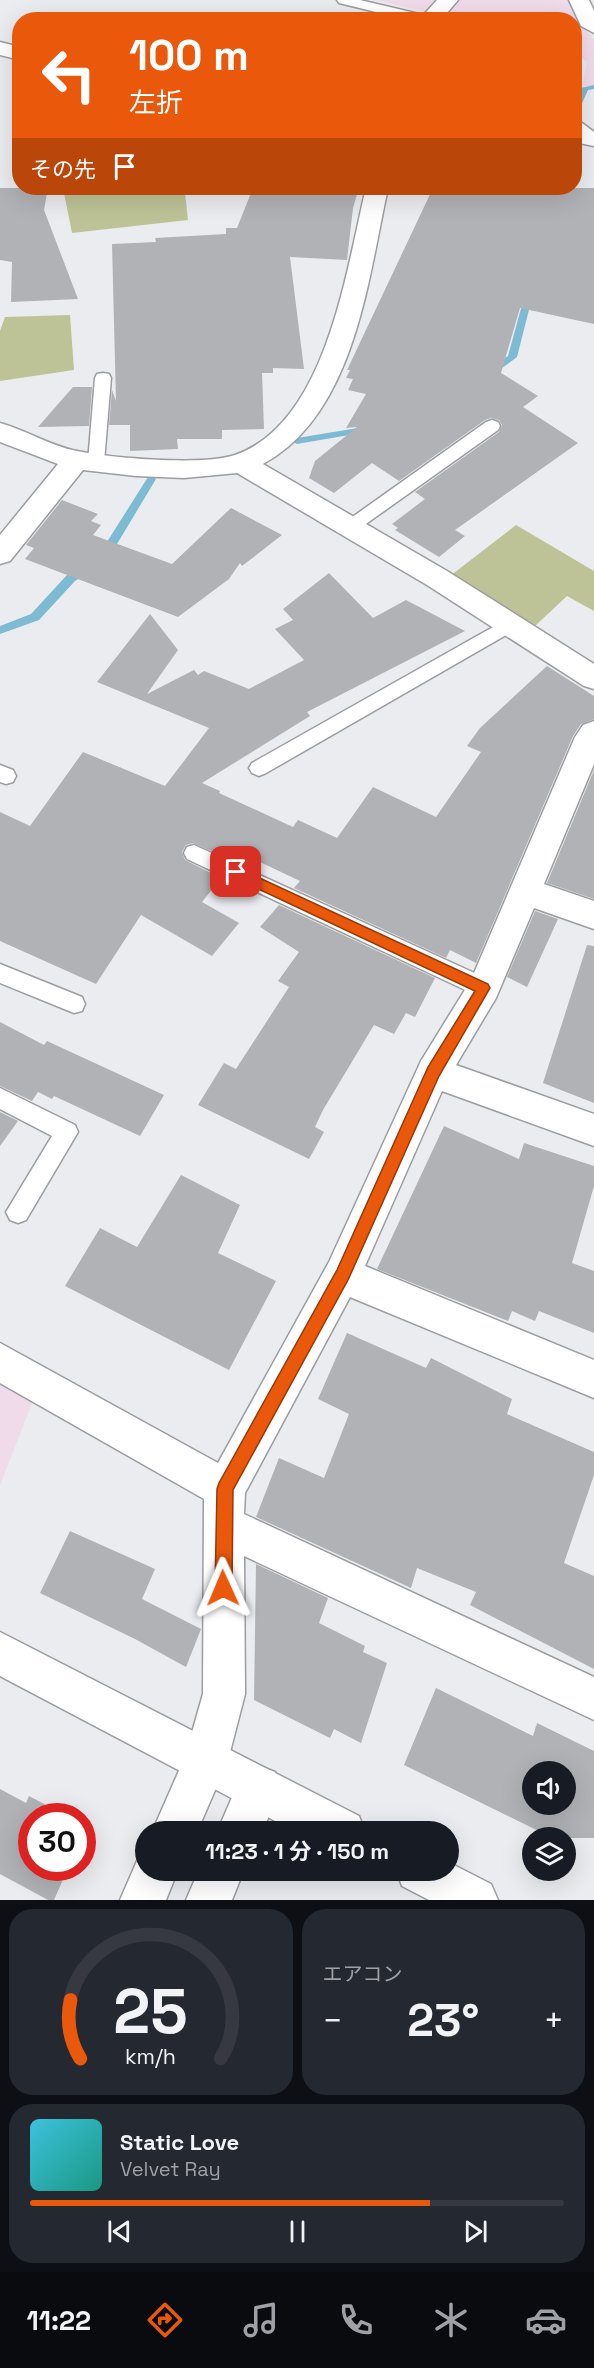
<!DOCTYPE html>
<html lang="ja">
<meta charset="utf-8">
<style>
body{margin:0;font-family:"Space Grotesk","Noto Sans JP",sans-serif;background:#242831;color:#f1f3f6;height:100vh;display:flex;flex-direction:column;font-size:22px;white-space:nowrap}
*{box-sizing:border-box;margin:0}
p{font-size:20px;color:#9ea1a6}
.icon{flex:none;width:33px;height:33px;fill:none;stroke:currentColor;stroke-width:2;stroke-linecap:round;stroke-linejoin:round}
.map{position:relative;height:1900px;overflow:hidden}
.panel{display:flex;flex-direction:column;gap:9px;padding:9px;background:#0d0f14;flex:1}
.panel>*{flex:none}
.top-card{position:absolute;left:12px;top:12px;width:570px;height:183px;border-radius:24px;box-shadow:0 6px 24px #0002;background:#ea580c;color:#fff;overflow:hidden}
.tools{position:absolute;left:522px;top:1761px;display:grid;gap:12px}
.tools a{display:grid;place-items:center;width:54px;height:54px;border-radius:50%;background:#171b24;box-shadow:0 6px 24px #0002;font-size:30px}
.speed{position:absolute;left:18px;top:1803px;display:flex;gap:12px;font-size:30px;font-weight:700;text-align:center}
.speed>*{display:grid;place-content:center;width:78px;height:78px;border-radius:50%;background:#171b24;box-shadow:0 6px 24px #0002;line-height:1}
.speed .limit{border:9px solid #d22;background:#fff;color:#111}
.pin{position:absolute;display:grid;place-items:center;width:51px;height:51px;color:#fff;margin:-26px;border-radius:12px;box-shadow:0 3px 9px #0006}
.me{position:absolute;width:66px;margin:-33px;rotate:359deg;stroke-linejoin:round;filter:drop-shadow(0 0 4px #0008)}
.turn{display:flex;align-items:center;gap:21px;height:126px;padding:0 18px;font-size:27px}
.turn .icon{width:78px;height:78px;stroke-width:2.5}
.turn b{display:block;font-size:42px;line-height:51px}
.then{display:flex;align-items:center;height:57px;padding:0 18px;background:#0003;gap:12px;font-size:22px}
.big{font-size:45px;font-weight:700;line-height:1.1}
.panel .tile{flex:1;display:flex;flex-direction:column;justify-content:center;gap:9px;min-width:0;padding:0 21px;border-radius:24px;background:#242831}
.panel .dial{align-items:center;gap:0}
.dial svg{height:156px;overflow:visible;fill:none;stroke:#363941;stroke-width:7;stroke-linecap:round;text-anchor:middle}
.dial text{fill:#f1f3f6;stroke:none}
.song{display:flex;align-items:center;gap:18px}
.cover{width:72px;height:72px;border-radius:9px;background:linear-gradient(135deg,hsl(190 70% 55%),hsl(170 70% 35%))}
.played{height:6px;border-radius:3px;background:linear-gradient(90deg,#ea580c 75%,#363941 75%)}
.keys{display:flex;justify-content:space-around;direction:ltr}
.heat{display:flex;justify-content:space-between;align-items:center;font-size:33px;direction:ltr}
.panel .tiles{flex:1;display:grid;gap:9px;grid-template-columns:1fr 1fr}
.tile:last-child{grid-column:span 2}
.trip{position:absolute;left:135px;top:1821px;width:324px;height:60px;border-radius:30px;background:#171b24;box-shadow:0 6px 24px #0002;font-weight:700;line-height:60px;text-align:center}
.menu{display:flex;height:96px;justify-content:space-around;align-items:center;background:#090b0e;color:#9ea1a6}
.menu .icon{width:42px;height:42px}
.menu .current{color:#ea580c}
.menu b{font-size:27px;color:#f1f3f6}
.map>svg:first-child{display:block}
.commercial{fill:#f0dbea}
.green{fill:#bec397}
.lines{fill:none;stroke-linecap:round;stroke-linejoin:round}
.stream{fill:#7dbbd3;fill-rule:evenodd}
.building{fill:#b1b2b5;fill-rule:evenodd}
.service-casing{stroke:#9c9da0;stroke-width:3}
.minor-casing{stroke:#9c9da0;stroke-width:3}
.tertiary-casing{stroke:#9c9da0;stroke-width:3}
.service{fill:#fff;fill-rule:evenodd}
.minor{fill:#fff;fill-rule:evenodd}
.tertiary{fill:#fff;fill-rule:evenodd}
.route{fill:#ea580c;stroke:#983908;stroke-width:1.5}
</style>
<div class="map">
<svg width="594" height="1900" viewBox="0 0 594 1900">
<rect width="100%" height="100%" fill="#ebecef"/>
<g class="commercial">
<path d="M376 0H571L578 20 594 40V86H582L587 62 575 52 574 20 435 19 427 12Z"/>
<path d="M0 1379 34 1398 0 1485Z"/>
</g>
<g class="green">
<path d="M63 188H137L185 193 188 220 72 233Z"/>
<path d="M70 315 74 370 0 381V331L5 317Z"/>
<path d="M516 525 594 571V611L567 596 535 626 450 576Z"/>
</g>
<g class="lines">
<g class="stream">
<path d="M594 85V89L588 90 578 112 574 114V102L581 88Z"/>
<path d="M529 291 533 294 517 357 494 374H488V370L508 356 525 294Z"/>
<path d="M364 427 367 428V432L297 444 292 441 297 438Z"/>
<path d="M151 476 156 479 108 559H100V553L148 477Z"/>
<path d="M85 565 89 566V572L75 581 39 620 0 634V626L31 614 67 575Z"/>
</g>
</g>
<g class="building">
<path d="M0 188H48L44 210 78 299 11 302 12 262 0 260Z"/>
<path d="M253 188H359L353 208 347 260 290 257 304 369 273 368V373H262L264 429 222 430V439H177L178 449 130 451V425H109L112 390 116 401 112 244 156 242 155 238 226 234V228H237Z"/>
<path d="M433 188H594V324L520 308 501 373 538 396 523 407 578 443 455 530 465 536 439 557 395 530 398 528 392 524 425 499 415 492 499 432 502 425 499 420 491 418 485 420 399 481 372 463 334 493 309 478 315 461 357 427 346 428 366 394 348 390 353 379 346 378 350 370H347Z"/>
<path d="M73 387H92L89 426 38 427Z"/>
<path d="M62 500 98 514 91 521 101 525 93 535 172 564 231 508 282 535 242 566 240 563 229 579 178 617 25 559 34 548 26 545Z"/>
<path d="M329 573 373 618 406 600 465 631 307 712 310 716 202 783 220 791 219 793 293 827 298 820 337 838 373 787 436 817 481 752 467 746 480 728 547 666 594 696V719L581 724 573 736 476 963 450 950 446 958 294 888 300 881 241 853 234 861 193 843 186 845 182 852 185 860 221 878 202 902 239 923 212 956 141 915 96 984 0 941V812L30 826 83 752 165 786 209 728 97 682 150 614 178 650 147 694 194 670 198 675 204 671 249 689 304 660 275 629 293 620 283 609Z"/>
<path d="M594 770V899L547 883Z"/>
<path d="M279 905 435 978 415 1017 406 1013 394 1034 374 1025 323 1110 315 1127 324 1132 309 1159 198 1105 224 1063 236 1069 289 987 278 981 299 952 260 927Z"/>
<path d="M535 911 558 919 527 987 507 977Z"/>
<path d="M587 945 594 946V1103L543 1083Z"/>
<path d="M0 1022 44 1045 47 1041 164 1095 140 1136 54 1096 52 1099 38 1092 32 1101 0 1086Z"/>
<path d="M0 1112 18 1121 0 1146Z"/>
<path d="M444 1126 519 1159 524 1143 594 1166V1186L572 1263 594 1271V1333L539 1311 535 1321 512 1311 508 1321 377 1269Z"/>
<path d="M181 1175 240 1205 218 1253 276 1281 229 1370 65 1286 100 1228 137 1247Z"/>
<path d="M347 1333 426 1368 431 1358 512 1399 507 1414 594 1452V1475L564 1563 594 1576V1669L470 1605 476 1592 417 1568 411 1588 256 1517 279 1458 324 1478 349 1414 318 1399Z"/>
<path d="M70 1531 155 1569 142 1599 201 1629 186 1667 135 1639 40 1593Z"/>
<path d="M256 1564 328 1598 319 1623 365 1646 363 1652 387 1663 361 1743 334 1729 330 1738 254 1700Z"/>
<path d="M436 1688 533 1736 537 1723 594 1751V1838H553L404 1765ZM532 1772H566V1804H532Z"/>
<path d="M0 1789 26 1803 29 1796 67 1816H32V1868H68L54 1900H48L0 1874Z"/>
</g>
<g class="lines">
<defs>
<g id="service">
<path d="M337 0H360L432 17 433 20H409L339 3Z"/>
<path d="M103 373 109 374 111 378 104 462 102 466H90L88 462 95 378 97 374Z"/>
<path d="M492 420 498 422 500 426 498 430 356 531 350 533 344 531 341 527 344 523 486 422Z"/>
<path d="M509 618 515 620 518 625 515 630 266 773 259 776 252 773 249 768 252 763Z"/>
<path d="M0 765 13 770 16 776 13 782 6 784 0 782Z"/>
<path d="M194 845 492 981 495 988 492 995 484 997 476 995 187 859 184 853 187 847Z"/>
<path d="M0 964 82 997 85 1004 82 1011 74 1013 0 983Z"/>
<path d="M0 1088 75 1125 78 1132 26 1220 18 1223 10 1220 6 1212 52 1136 0 1109Z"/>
</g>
<g id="minor">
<path d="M437 0H458L441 20H419Z"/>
<path d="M569 0H589L594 11V33L581 26Z"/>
<path d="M0 42 20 47V60L0 55Z"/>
<path d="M574 121 582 123 594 132V146L579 143 574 139Z"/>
<path d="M366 188H388C368 279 355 414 263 464L447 571 594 664V689L584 686 427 585 237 473 184 478 136 476 83 470 10 561 0 564V535L58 464 0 442V423C26 430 50 446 77 451 112 458 202 466 235 455 327 423 346 270 366 188Z"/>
<path d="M594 721V764L544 884 594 901V929L534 908 496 998 456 1065 594 1114V1146L442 1091 365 1266 594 1360V1398L350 1297 245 1493 244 1514 594 1677V1720L244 1556 245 1694 228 1760 197 1832H152L185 1757 203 1694 204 1499 0 1383V1343L218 1463 329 1262 421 1061 471 980 575 737 583 725Z"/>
<path d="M259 1766 275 1772 281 1788 262 1832H217L243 1772Z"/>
<path d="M146 1852V1870H178L166 1900H120L140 1854Z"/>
<path d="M199 1870H244L232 1900H186Z"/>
</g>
<g id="tertiary">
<path d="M0 1632 359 1816 365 1832H296L0 1676Z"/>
<path d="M448 1862 491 1884 498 1900H429L402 1886 396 1870H448Z"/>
</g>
</defs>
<use href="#service" class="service-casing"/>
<use href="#minor" class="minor-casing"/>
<use href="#tertiary" class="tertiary-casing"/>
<use href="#service" class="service"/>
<use href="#minor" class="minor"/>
<use href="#tertiary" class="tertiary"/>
</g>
<path class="route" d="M236 867 488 984 490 988 439 1076 348 1280 233 1490 232 1588 229 1594 223 1597 217 1594 215 1588 217 1489 219 1483 337 1270 428 1067 475 991 231 876 229 872 231 869Z"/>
</svg>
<div class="tools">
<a><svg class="icon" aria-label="sound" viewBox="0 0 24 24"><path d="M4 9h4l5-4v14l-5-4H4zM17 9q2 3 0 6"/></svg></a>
<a><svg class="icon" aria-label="layers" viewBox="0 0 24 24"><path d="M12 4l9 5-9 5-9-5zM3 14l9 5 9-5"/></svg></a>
</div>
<div class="speed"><div class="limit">30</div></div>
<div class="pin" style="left:236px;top:872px;background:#d93025"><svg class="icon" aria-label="arrive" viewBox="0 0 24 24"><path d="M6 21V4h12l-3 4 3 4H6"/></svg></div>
<svg class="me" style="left:223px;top:1588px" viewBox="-20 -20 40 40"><path d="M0-17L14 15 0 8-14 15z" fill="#ea580c" stroke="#fff" stroke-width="4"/></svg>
<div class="trip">11:23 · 1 分 · 150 m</div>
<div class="top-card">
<div class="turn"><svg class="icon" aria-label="left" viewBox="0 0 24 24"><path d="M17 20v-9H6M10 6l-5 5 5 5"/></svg><div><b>100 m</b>左折</div></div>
<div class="then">その先<svg class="icon" aria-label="arrive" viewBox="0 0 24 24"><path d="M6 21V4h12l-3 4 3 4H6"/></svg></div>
</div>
</div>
<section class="panel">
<div class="tiles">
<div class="tile dial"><svg viewBox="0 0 100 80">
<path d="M14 69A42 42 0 1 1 86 69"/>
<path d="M14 69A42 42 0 0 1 9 39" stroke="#ea580c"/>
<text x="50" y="56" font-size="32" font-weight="700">25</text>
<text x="50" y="72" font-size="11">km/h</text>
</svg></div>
<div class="tile"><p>エアコン</p>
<div class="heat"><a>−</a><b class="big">23°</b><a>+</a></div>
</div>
<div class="tile">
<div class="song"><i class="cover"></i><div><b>Static Love</b><p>Velvet Ray</p></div></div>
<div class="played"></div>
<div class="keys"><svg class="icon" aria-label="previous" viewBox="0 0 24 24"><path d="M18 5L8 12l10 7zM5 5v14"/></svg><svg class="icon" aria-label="pause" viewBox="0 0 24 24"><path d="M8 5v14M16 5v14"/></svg><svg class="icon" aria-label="next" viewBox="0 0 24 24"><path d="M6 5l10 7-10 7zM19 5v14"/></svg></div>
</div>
</div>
</section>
<nav class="menu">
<b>11:22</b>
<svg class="icon current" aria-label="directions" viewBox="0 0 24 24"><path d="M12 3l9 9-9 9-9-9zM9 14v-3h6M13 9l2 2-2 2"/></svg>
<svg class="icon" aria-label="music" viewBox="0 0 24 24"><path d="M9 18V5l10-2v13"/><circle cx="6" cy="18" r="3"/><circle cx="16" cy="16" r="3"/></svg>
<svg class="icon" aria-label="phone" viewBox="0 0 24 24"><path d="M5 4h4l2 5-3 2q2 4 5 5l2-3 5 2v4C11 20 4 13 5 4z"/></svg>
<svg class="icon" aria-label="climate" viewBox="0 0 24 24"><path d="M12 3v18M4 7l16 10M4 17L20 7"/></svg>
<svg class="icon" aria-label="car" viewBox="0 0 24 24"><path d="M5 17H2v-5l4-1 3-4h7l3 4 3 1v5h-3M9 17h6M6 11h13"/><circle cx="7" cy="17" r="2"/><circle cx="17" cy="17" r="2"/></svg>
</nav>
